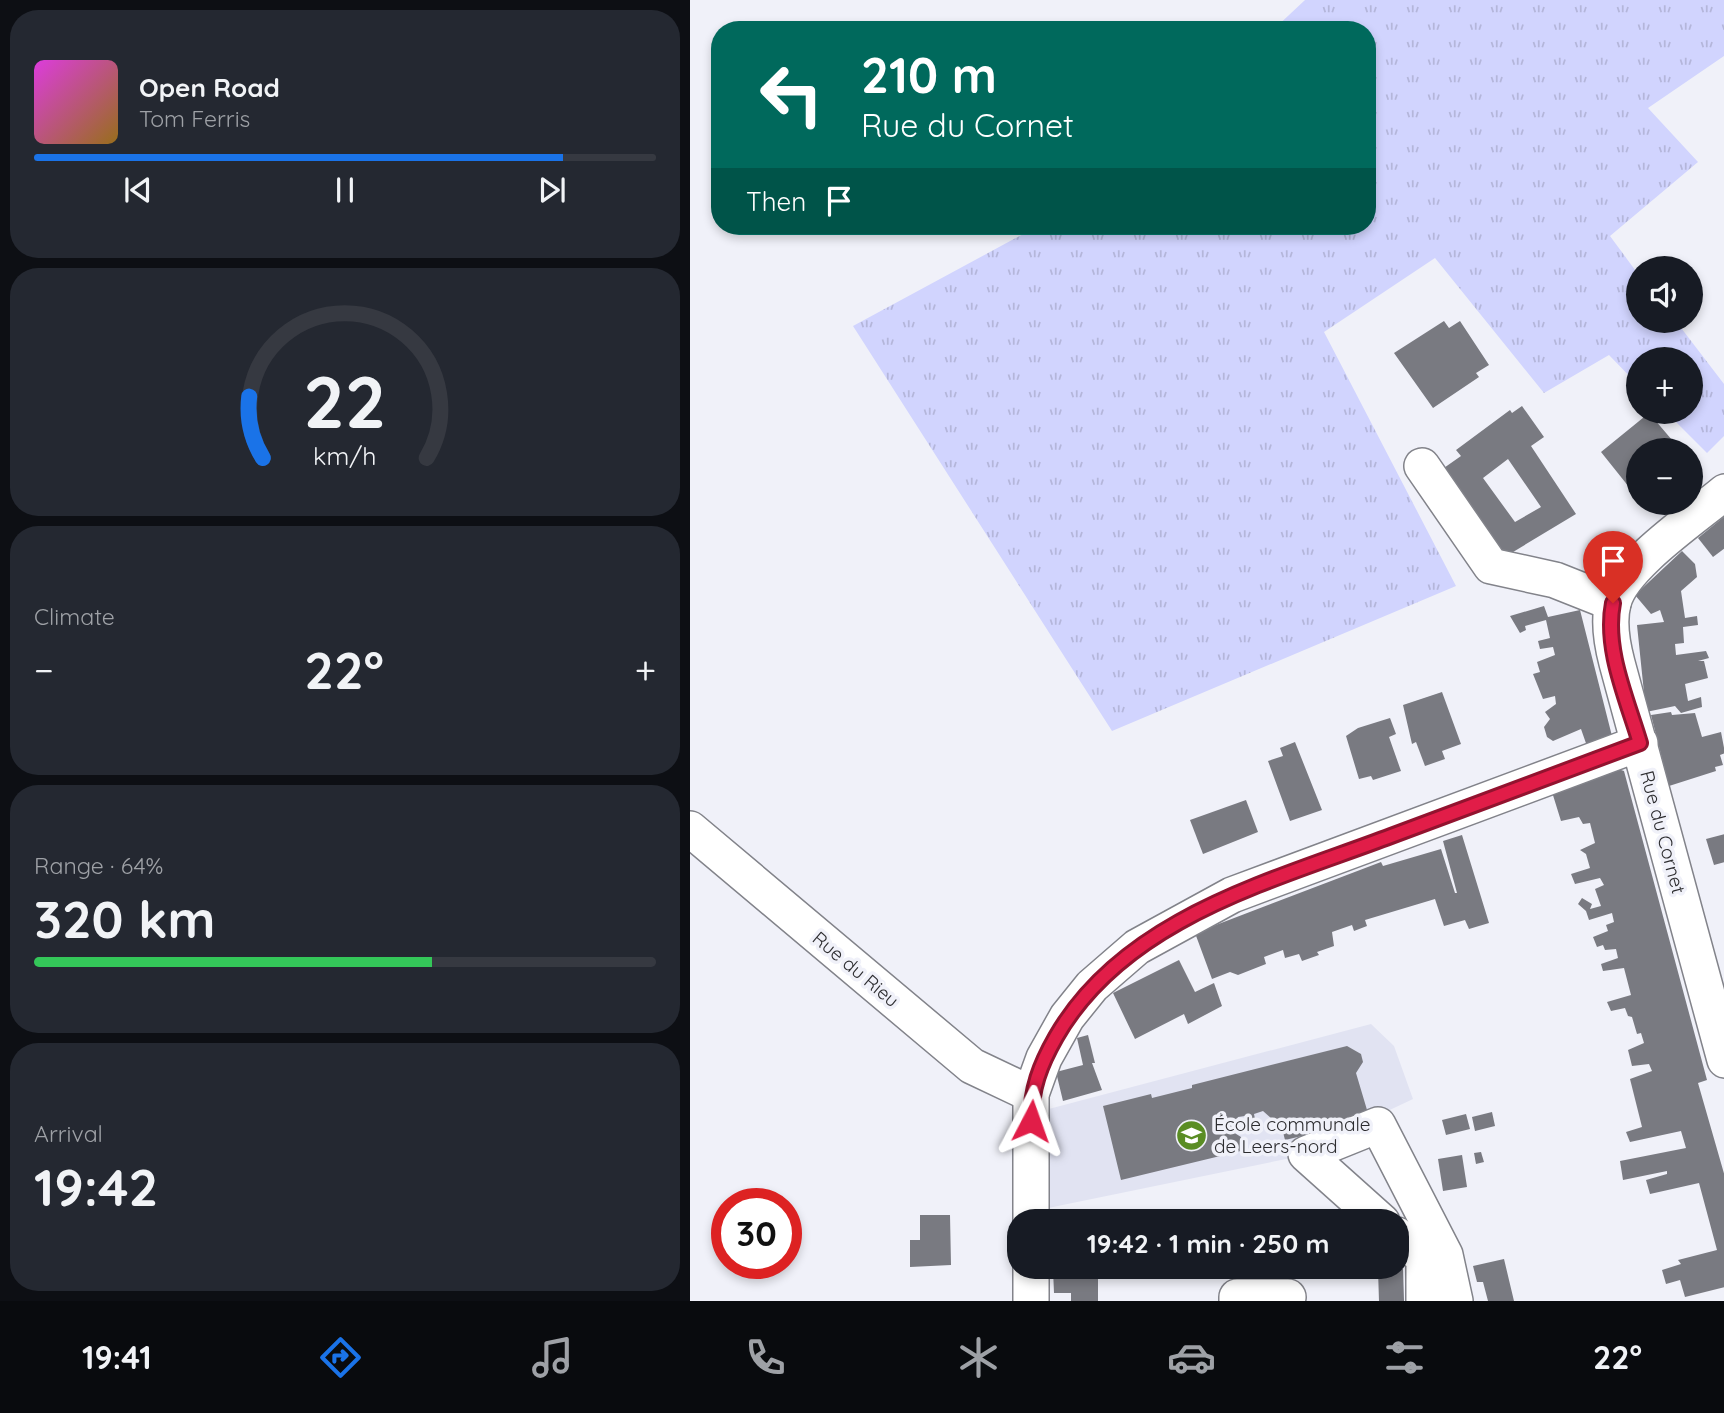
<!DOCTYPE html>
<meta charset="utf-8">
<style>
body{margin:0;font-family:Quicksand,sans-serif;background:#242831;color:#f1f3f6;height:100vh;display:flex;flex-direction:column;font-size:26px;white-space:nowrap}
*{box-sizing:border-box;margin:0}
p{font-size:23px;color:#9ea1a6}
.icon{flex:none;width:38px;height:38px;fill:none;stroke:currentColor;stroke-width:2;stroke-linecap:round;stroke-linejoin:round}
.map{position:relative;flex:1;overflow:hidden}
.side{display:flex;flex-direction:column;gap:10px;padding:10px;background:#0d0f14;width:690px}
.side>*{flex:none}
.hud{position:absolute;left:21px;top:21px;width:665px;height:214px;border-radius:28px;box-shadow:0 4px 10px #0003;background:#00695c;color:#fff;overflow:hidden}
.tools{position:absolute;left:936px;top:256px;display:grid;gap:14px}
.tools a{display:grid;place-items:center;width:77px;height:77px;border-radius:50%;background:#171b24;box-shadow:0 4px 10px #0003;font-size:35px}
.speed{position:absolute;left:21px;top:1188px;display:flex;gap:14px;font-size:35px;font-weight:700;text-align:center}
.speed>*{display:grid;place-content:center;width:91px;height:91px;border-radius:50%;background:#171b24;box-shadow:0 4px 10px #0003;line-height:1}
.speed .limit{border:10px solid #d22;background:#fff;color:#111}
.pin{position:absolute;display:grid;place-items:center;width:60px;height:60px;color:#fff;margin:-72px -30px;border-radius:50% 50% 50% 0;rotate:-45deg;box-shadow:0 0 7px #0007}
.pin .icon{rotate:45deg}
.me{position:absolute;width:77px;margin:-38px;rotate:4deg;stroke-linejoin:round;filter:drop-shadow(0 0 5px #0008)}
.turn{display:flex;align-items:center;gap:24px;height:147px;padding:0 35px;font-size:32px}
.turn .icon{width:91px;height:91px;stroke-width:2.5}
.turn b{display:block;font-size:49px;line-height:60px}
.then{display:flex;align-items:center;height:66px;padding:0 35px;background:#0003;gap:14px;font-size:26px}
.big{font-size:52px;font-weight:700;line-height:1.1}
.side .widget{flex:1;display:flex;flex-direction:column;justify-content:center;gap:10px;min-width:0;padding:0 24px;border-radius:28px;background:#242831}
.side .dial{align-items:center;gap:0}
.dial svg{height:182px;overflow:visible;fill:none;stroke:#363941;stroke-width:7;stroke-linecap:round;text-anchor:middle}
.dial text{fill:#f1f3f6;stroke:none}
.song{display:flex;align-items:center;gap:21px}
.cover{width:84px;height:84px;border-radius:10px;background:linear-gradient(135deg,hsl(300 70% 55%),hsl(40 70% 35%))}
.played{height:7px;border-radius:4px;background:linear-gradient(90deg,#1a73e8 85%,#363941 85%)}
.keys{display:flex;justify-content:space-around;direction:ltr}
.heat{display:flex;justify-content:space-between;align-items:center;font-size:38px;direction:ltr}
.charge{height:10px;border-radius:5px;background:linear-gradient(90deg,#34c759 64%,#363941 0)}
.trip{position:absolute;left:317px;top:1209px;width:402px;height:70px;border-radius:28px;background:#171b24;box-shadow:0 4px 10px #0003;font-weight:700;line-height:70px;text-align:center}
.dock{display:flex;height:112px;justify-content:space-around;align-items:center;background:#090b0e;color:#9ea1a6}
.dock .icon{width:49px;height:49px}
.dock .on{color:#1a73e8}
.dock b{font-size:32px;color:#f1f3f6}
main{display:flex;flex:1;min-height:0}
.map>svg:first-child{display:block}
.built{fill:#e1e3f2}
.grass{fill:url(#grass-tufts)}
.building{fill:#797a81;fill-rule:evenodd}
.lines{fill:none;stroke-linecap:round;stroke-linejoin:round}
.minor-casing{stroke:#82838a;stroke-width:38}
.minor{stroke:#fff;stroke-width:35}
.route-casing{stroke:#92132f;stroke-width:18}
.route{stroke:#e11d48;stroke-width:12}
.labels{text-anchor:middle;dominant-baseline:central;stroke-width:7;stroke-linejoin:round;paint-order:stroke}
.street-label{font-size:19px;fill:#2c2c2f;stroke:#f0f1f9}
.poi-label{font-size:19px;fill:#2c2c2f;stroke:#f0f1f9;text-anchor:start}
</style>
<main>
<section class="side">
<div class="widget">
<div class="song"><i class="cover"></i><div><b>Open Road</b><p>Tom Ferris</p></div></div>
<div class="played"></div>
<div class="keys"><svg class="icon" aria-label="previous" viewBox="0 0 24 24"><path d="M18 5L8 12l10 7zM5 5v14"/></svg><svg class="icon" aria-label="pause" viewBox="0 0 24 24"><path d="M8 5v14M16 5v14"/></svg><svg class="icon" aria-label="next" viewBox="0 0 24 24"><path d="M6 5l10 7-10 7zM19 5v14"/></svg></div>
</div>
<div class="widget dial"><svg viewBox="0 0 100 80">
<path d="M14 69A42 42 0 1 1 86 69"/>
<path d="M14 69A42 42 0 0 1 8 42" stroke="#1a73e8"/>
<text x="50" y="56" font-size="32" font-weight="700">22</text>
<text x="50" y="72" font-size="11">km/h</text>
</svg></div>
<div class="widget"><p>Climate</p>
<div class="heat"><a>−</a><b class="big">22°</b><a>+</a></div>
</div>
<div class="widget"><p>Range · 64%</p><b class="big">320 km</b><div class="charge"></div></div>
<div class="widget"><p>Arrival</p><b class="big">19:42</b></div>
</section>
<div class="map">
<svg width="1035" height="1301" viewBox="0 0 1035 1301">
<defs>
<pattern id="grass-tufts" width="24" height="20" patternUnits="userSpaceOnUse" patternTransform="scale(1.75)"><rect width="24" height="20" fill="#d1d4fe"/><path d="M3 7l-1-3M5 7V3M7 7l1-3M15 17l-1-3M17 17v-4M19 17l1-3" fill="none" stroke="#b4b6da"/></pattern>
</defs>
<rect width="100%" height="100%" fill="#f0f1f9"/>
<path class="built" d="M681 1024 704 1046 723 1099 596 1159 358 1208 355 1110Z"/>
<path class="grass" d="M615 0H1034V56L958 108 1008 162 920 236 948 274V320H985L1034 384V436L1017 453 975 411H1001V359H948V385L919 355 854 393 745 258 634 332 766 586 422 731 163 326 348 226H677V30H583Z"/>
<g class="building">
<path d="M754 321 759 328 770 321 799 365 786 373 789 377 743 408 704 353Z"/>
<path d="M832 406 854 437 841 446 886 514 808 561 751 470 771 456 766 450 820 410 822 413ZM818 459 851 507 825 522 793 478Z"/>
<path d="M959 413 982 440 970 450H948V487L943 492 911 452Z"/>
<path d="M1035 516V548L1023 557 1008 538Z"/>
<path d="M992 551 1005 564 1007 577 991 591 995 618 1007 616 1008 625 993 627 994 643 985 644 986 655 1016 651 1019 658 1008 661H1014L1018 678 995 684 998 701 1011 697 1012 707 991 713 985 706 956 712 947 625 974 622 970 610 961 614 945 595Z"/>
<path d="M854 606 858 617 890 610 923 740 898 749 891 729 863 741 857 737 854 727 860 719 855 712 866 704 865 696 853 699 843 674 850 672 847 662 865 655 863 647 850 649 848 641 860 638 856 620 835 626 836 630 830 633 820 616Z"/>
<path d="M752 692 771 744 752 751 755 759 735 766 726 742 722 744 713 705Z"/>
<path d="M981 712 982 715 1005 713 1012 737 1031 732 1035 753 1030 755 1033 765 1025 767 1026 771 979 786 961 715Z"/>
<path d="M700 718 706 734 699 737 711 771 683 780 681 776 669 779 656 736 668 728Z"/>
<path d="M605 742 632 810 600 821 578 761 593 756 590 748Z"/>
<path d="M928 769 934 771 1017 1080 1008 1083 1035 1177V1287L995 1297 990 1280 976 1284 972 1270 991 1264 988 1260 1027 1250 1009 1183 960 1194 956 1180 977 1174V1171L933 1180 930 1161 996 1148 991 1131 940 1142 936 1132 952 1127 940 1079 962 1071 959 1064 942 1066 938 1050 954 1043 951 1033 947 1034 942 1017 938 1016 935 1008 921 1011 917 1002 941 995 934 968 913 971 911 964 928 958 926 949 915 950 913 945 907 947 903 937 918 931 916 925 924 922 922 913 899 920 896 911 888 904 892 898 902 904 900 909 911 906 905 889 914 885 910 878 885 884 881 874 900 868 896 854 890 850 905 843 900 823 893 824 889 817 871 821 862 792Z"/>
<path d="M556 800 568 832 513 854 500 820Z"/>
<path d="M1035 834V862L1024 865 1016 839Z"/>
<path d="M772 835 799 923 779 929 775 920 754 926 745 899 675 920 677 926 664 931 662 925 642 932 644 946 627 952 629 955 612 961 609 954 595 958 593 950 574 957 576 964 548 975 540 972 522 979 505 933 691 862 693 866 751 849 765 893H767L753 841Z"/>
<path d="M489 960 505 992 524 983 532 1006 498 1024 494 1014 445 1039 423 993Z"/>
<path d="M398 1035 405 1063H402L412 1090 373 1101 366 1072 393 1065 387 1038Z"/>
<path d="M657 1046 671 1054 673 1062 666 1073 680 1120 595 1140 592 1128 573 1111 564 1114 565 1119 557 1122 555 1116 548 1117 542 1127 543 1132 551 1137 555 1150 431 1180 413 1106 461 1094 462 1098 502 1088V1085Z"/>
<path d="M802 1112 805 1126 785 1131 782 1117Z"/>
<path d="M776 1114 780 1129 756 1135 752 1120Z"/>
<path d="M791 1152 794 1162 786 1164 784 1153Z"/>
<path d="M772 1155 777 1187 753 1191 748 1159Z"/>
<path d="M230 1215H260L261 1265 220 1267V1240H230Z"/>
<path d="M814 1259 824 1301H798L793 1282H787L783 1266Z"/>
<path d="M380 1267H408V1301H381V1293H364L363 1269Z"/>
<path d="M713 1269 714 1301H689L688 1270Z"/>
</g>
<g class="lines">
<defs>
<g id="minor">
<path d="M732 466 801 566 865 580 923 603"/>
<path d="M1035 492C1004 518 932 566 923 603 918 622 922 644 927 663L1035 1060"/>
<path d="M0 829 282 1066 341 1094"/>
<path d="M341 1222V1094L354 1058 377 1017 402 986 447 947 542 895 950 743"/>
<path d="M692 1222 616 1154 688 1125 755 1255 765 1301"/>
<path d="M707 1235 734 1258V1301"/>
<path d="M341 1267V1301"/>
<path d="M547 1301V1297H598"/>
</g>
</defs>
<use href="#minor" class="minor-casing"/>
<use href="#minor" class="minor"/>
</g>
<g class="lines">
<defs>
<path id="route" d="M341 1121C341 1089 350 1065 366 1037 434 918 582 881 701 836 784 805 867 774 950 743 937 699 914 649 923 603"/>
</defs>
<use href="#route" class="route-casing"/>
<use href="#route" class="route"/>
</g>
<defs>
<symbol id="school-disc" viewBox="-11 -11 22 22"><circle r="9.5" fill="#5a8d24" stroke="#f0f1f9"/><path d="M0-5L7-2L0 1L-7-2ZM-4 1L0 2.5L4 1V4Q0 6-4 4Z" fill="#fff"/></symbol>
</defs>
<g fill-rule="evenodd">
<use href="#school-disc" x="484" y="1118" width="35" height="35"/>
</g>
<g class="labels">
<g class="street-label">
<text transform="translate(973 832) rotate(75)">Rue du Cornet</text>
<text transform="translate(166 969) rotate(40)">Rue du Rieu</text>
</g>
<g class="poi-label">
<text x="524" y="1124">École communale<tspan x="524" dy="22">de Leers-nord</tspan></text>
</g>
</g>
</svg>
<div class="tools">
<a><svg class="icon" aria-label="sound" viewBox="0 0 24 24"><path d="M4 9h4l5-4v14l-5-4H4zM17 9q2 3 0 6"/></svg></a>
<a>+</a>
<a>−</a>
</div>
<div class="speed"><div class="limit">30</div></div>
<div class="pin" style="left:923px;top:603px;background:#d93025"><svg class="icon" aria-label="arrive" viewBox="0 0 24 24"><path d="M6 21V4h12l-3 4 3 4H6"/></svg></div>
<svg class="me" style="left:341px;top:1121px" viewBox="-20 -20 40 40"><path d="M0-17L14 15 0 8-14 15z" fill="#e11d48" stroke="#fff" stroke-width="4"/></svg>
<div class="trip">19:42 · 1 min · 250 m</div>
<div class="hud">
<div class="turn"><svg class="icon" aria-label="left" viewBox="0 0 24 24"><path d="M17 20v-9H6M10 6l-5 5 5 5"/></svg><div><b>210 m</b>Rue du Cornet</div></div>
<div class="then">Then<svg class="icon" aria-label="arrive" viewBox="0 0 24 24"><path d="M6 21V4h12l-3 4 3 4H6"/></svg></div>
</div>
</div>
</main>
<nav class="dock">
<b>19:41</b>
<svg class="icon on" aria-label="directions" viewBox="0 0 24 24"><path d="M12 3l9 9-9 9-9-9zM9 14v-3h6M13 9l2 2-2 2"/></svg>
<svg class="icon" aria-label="music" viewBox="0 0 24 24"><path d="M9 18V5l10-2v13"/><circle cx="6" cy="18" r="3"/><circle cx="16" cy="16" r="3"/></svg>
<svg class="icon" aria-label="phone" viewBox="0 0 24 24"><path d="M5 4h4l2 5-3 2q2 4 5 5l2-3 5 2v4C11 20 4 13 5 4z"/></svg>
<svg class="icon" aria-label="climate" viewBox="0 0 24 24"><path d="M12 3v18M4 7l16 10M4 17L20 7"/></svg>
<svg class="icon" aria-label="car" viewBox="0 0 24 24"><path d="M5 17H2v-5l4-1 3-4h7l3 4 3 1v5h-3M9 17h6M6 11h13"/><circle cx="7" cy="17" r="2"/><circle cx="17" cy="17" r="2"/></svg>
<svg class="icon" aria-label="filters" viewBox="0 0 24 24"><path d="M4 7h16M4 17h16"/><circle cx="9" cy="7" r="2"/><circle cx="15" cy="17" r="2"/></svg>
<b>22°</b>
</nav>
